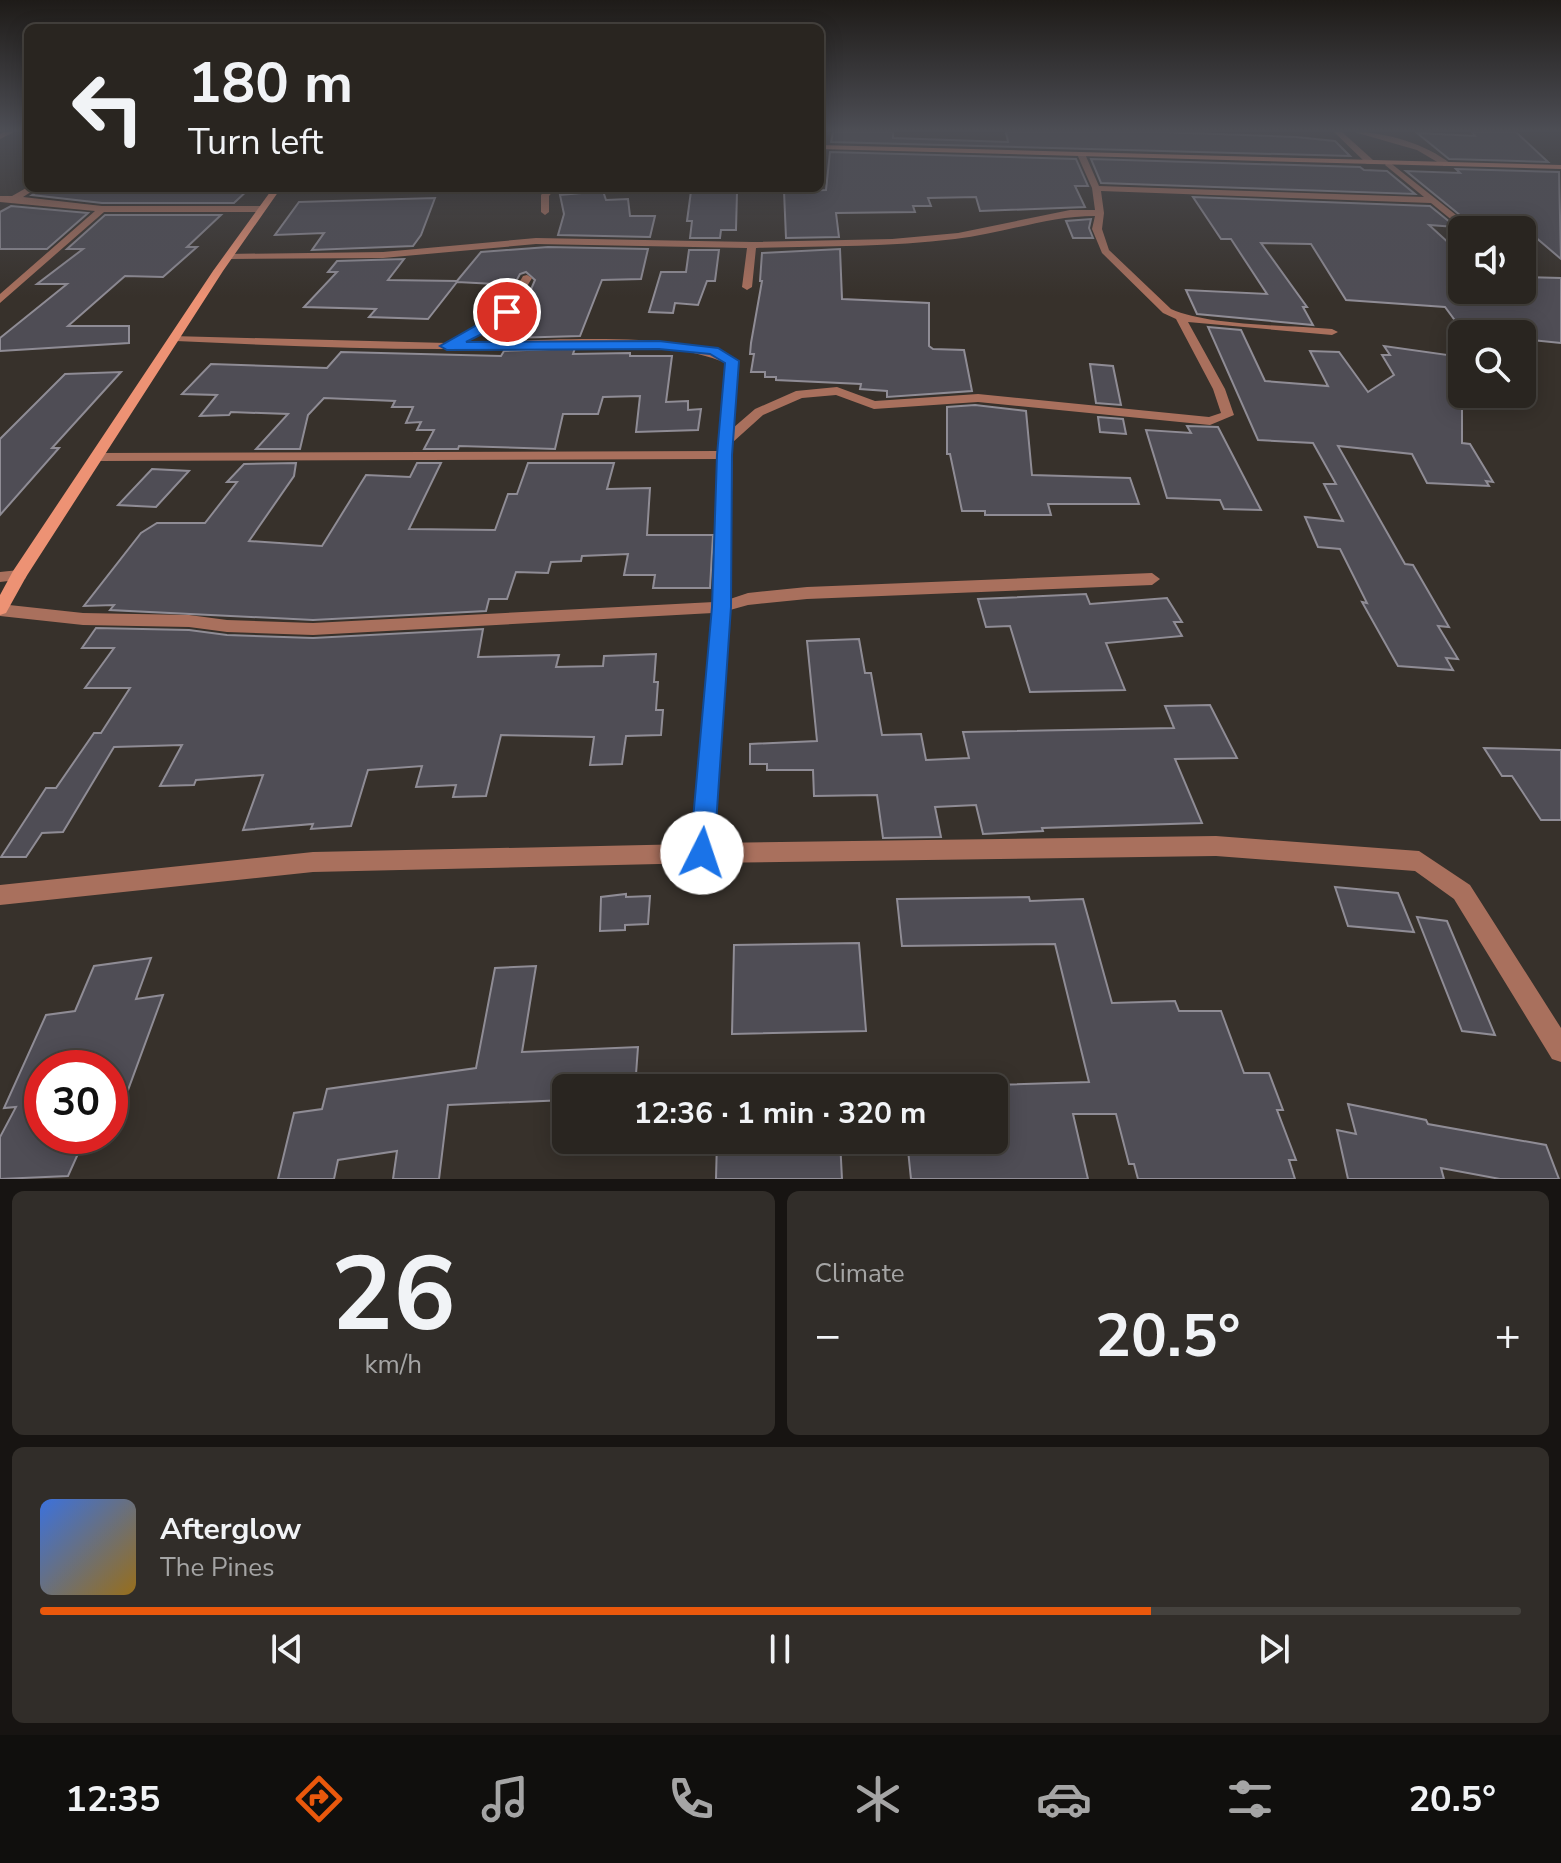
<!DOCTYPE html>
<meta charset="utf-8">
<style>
body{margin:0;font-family:"Nunito Sans",sans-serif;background:#312d29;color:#f1f3f6;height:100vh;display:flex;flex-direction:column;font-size:30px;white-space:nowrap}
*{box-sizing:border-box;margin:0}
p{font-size:26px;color:#a5a5a5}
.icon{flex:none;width:44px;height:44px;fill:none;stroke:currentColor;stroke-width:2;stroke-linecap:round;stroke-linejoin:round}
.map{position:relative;height:1179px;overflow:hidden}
.drawer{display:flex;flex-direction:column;gap:12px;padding:12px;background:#171412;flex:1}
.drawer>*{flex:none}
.top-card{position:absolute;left:24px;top:24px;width:800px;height:168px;border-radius:12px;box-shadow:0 4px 20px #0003,0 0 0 2px #45423e;background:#292520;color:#f1f3f6;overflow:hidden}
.tools{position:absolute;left:1448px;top:216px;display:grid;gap:16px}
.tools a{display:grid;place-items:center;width:88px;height:88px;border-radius:12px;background:#292520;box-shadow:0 4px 20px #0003,0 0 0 2px #45423e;font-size:40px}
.speed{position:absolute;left:24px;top:1050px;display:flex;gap:16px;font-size:40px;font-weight:700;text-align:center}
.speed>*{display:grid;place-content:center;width:104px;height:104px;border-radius:50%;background:#292520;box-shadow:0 4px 20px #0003,0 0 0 2px #45423e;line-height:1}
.speed .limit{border:12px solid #d22;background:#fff;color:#111}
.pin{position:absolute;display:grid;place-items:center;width:68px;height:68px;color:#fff;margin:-34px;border:4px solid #fff;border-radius:50%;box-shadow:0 2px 8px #0007}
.me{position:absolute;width:88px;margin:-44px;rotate:4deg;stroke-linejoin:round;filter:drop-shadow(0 0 6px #0008)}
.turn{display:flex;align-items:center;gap:28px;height:168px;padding:0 32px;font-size:36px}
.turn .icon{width:104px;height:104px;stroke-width:2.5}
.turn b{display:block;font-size:56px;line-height:68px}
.big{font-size:60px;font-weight:700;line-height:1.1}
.drawer .tile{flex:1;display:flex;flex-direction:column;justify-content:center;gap:12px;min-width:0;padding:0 28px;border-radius:12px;background:#312d29}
.drawer .dial{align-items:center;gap:0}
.dial b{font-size:104px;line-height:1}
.song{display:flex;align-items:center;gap:24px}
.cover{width:96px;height:96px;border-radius:12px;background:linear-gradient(135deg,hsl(220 70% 55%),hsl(40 70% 35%))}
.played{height:8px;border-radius:4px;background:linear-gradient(90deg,#ea580c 75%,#45423e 75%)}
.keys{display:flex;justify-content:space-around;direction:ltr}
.heat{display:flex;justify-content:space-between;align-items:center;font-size:44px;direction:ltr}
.drawer .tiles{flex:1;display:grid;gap:12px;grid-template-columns:1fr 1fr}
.tile:last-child{grid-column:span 2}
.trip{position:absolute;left:552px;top:1074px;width:456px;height:80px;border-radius:12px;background:#292520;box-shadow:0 4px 20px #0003,0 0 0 2px #45423e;font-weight:700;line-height:80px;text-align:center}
.dock{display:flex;height:128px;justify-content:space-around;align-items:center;background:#100f0d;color:#a5a5a5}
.dock .icon{width:56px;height:56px}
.dock .selected{color:#ea580c}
.dock b{font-size:36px;color:#f1f3f6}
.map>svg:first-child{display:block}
.building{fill:#4f4d55;stroke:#8f8c95;stroke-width:2}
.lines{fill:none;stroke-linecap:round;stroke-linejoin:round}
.street{fill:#a9705d;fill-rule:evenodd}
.secondary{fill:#ed9274;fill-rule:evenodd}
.route{fill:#1a73e8;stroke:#114b97;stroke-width:2}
</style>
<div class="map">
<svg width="1561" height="1179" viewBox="0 0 1561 1179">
<rect width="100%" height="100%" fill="#37312b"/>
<g class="building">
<path d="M833 132H893V138L1008 142 1006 132H1162L1296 137 1335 141 1350 156 831 142Z"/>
<path d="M1472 132H1516L1548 162 1449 159 1417 133 1475 136Z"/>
<path d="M830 152 1076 159 1088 186H1075L1085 207 980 211 976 197 928 198 931 206H913L915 212 836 213 839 237 786 238 784 191 826 190Z"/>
<path d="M1091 159 1360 167 1364 170 1387 171 1415 194 1101 183Z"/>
<path d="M1456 169 1559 172 1561 259 1534 236 1522 235V230L1477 229 1406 171 1460 173Z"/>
<path d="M44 188H250L234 203H102L32 195Z"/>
<path d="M603 191 606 200 628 199 630 216H655L650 237 558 235 564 214 560 195Z"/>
<path d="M691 191 737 192 736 230H721L720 238H690L692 221H687Z"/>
<path d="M1193 197 1430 206 1456 227 1429 225 1462 255V290H1522V277L1561 278V343L1522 339V334H1465L1445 307 1346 300 1311 244 1261 243 1307 307H1303L1313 325 1197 314 1186 290 1267 294 1231 239H1221Z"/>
<path d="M435 198 421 235 413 246 312 250 324 233 275 235 299 202Z"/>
<path d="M11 206 88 213 47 249H0V212Z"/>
<path d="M105 215H221L187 247H197L163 277 125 276 68 326H129V343L0 351V338L67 284H37L83 249H67Z"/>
<path d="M1091 219 1089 228 1093 238H1073L1066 221Z"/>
<path d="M548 247 648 249 641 279 602 280 580 336 510 338 535 280 526 272 520 274 514 285 457 282 428 319 369 317 376 309 304 307 337 272H328L337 261 404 259 388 280 457 281 481 252Z"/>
<path d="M840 249 842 299 929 303V346L933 349 964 350 972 391 887 397V391L860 389 861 384 776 380V377H765V372H751L754 354H750L751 343 762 281H760L762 253Z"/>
<path d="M689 250H719L715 281H707L698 305 675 303 673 313 649 312 661 272H686Z"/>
<path d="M1208 327 1241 330 1265 381 1328 386 1310 351 1339 352 1368 392 1394 375 1382 355H1390L1384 346 1462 357V443L1470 444 1493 482 1486 481 1489 486 1427 483 1412 454 1338 446 1405 564 1413 565 1449 627 1438 626 1458 659 1446 658 1453 670 1398 666 1362 602 1367 603 1340 549 1318 547 1305 517 1343 521 1324 484H1336L1313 443 1258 440Z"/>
<path d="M575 348 573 354 630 353V356H672L666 402 688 401V410L701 409 698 430 636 432 640 396 603 397 598 414H563L555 449 459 446 458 449H424L434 430H417L421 422 406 423 413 407H392L395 401 324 398 308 415 300 449H256L288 414 231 412 229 415 200 416 217 395 182 394 211 364 327 368 341 352 501 356 504 351Z"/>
<path d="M1090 364 1113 366 1121 405 1096 403Z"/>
<path d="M121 372 52 448H59L0 515V439L65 374Z"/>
<path d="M975 405 1026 411 1032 475 1130 478 1139 504H1048L1051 515H985V511H962L950 454H947V407Z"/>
<path d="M1098 417 1123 419 1126 434 1100 432Z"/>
<path d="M1187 426 1218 427 1261 510 1224 509 1220 500 1167 498 1146 430 1191 433Z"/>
<path d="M296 463 294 476 249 541 322 546 366 475 410 477 417 463H441L409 529 495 530 508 494H517L528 463H614L607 489 650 488 647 535H713L710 588H653L655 575H624L628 554 582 556 581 561 551 562 548 573 516 572 507 599H489L486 611 313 620 110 610 114 605 84 606 141 533 157 523H205L237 482H227L244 464Z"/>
<path d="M152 469 189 471 156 507 118 505Z"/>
<path d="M1086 594 1090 604 1167 598 1182 622H1174L1182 636 1106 643 1125 690 1030 692 1010 626 986 627 978 599Z"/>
<path d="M96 628 189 630 227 635 313 638 483 629 478 657 559 655 556 667 603 666 604 656 656 654 654 682H658L656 710H663L661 735 626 736 622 764 590 765 594 737 501 735 486 796 453 797 456 785 416 787 422 766 368 770 351 826 311 829 313 824 243 830 263 775 196 780 194 785 160 786 182 745 114 747 63 832 42 833 26 857H1L46 788H56L94 733H101L130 688H85L114 648H82Z"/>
<path d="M859 639 865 673H871L882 735 921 734 926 760 969 758 963 732 1174 728 1165 706 1210 705 1237 758 1175 759 1202 823 1042 828 1043 831 983 834 976 805 935 807 941 837 883 838 877 795 814 796 813 770H767V764H750V744L817 741 807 641Z"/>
<path d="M1484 748 1561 750V820H1541L1512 776H1502Z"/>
<path d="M1335 887 1398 893 1414 932 1348 926Z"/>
<path d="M626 894V897L650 896 648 924 625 925V930L600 931 601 897Z"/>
<path d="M1029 897 1030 901 1083 899 1112 1003 1175 1001 1179 1011H1221L1244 1073H1269L1283 1110H1277L1296 1160H1289L1295 1179H1138L1134 1164H1129L1116 1114H1073L1088 1179H911L907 1140H994V1085L1089 1082 1055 944 902 946 897 899Z"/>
<path d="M1417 917 1447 921 1495 1035 1462 1031Z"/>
<path d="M859 943 866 1031 732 1034 734 945Z"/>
<path d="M151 958 136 999 163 995 128 1090 110 1093V1068H42V1136H86L68 1176 0 1179V1137L16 1107 4 1108 46 1015 75 1011 94 966Z"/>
<path d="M536 966 522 1052 638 1047 635 1088H566V1100L448 1105 439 1179H393L397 1151 338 1160 334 1179H278L294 1113 322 1109 327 1089 476 1068 495 968Z"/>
<path d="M1348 1104 1426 1120 1428 1124 1546 1145 1559 1179H1500L1441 1168 1444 1179H1348L1337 1130 1356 1134Z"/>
<path d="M717 1140H840L842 1179H716Z"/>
</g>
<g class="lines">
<g class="street">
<path d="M4 132H14L0 139V134Z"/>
<path d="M1334 132H1342L1373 160V164H1367Z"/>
<path d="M1354 132C1386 132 1426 144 1451 164L1444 166 1417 150Z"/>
<path d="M1081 152 1085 154 1099 186 1424 197 1385 165 1388 161 1475 230H1464L1431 203 1101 191 1104 213 1102 229 1109 250 1171 309C1209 326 1288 325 1332 329L1338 332 1332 335 1188 322 1225 389 1234 415 1210 425 978 402 874 409 836 395 802 398 763 415 733 442 730 599 748 593 807 587 1152 573 1160 579 1152 585 807 599 748 605 730 610 713 843 1216 836 1419 851 1470 885 1561 1028V1062L1552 1059 1454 899 1415 871 1216 856 702 863 313 872 0 905V885L313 852 692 844 713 613 313 635 227 632 189 627 83 625 0 616V604L83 613 189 615 227 620 313 623 714 602 719 459 97 461 90 457 97 453 719 451 726 363C652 332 524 350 443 349 354 349 265 345 176 341L170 338 172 336 447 343 488 323 503 310 523 276 527 275 532 278C510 316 505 323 465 342 523 342 696 328 738 361L733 428 755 409 796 391 837 387 875 401 978 394 1209 417 1221 413 1213 389 1176 319 1163 313 1102 253 1092 229 1095 216C1047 216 1002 234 955 239 889 247 823 246 756 248L752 287 747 290 742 287 747 248 536 244 383 258 229 259 226 258V254L383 252 536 238 752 242 892 239 958 233 1070 210H1095L1092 188 1077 154Z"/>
<path d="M28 187 37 188 23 197 102 206H261L265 209 261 212H104L0 303V294L95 211 0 202V196H12Z"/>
<path d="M547 188H556L549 196V212L545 215 541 212V195Z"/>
<path d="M19 570 27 575 25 579 0 582V572Z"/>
</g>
<g class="secondary">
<path d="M820 145 1561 165V169L820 149Z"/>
<path d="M273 188H281L223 271 26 577 6 613 0 615V595L13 571 213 271Z"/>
</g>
</g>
<linearGradient id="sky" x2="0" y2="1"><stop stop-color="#1e1b18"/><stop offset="0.44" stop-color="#4d4e55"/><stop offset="1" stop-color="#4d4e55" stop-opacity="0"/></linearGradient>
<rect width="1561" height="297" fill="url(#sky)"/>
<path class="route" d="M507 308 513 312 496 327 466 342 659 341 718 348 739 361 732 455 731 607 714 853 711 861 702 864 694 861 690 853 712 607 717 455 725 363 710 354 659 349 447 350 440 346Z"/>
</svg>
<div class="tools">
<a><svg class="icon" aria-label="sound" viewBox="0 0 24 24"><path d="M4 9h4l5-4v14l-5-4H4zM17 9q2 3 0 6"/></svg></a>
<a><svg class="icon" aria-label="search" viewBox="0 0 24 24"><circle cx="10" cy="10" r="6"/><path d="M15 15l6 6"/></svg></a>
</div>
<div class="speed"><div class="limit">30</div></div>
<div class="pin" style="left:507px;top:312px;background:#d93025"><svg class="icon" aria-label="arrive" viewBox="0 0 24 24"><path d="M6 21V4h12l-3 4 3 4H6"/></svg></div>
<svg class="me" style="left:702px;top:853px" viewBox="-20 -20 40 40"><circle r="19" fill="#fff"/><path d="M0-13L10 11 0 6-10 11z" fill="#1a73e8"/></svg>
<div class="trip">12:36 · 1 min · 320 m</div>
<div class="top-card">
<div class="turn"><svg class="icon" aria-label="left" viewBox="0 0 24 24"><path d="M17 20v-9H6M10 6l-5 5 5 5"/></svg><div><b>180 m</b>Turn left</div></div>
</div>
</div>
<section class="drawer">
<div class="tiles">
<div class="tile dial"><b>26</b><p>km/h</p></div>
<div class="tile"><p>Climate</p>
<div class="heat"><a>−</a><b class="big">20.5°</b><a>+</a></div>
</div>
<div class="tile">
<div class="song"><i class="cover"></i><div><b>Afterglow</b><p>The Pines</p></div></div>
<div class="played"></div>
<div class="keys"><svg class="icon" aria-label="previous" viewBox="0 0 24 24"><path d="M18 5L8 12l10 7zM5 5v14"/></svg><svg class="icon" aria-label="pause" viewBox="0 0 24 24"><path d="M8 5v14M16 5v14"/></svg><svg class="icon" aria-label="next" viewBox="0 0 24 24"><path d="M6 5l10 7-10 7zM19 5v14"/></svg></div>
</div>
</div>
</section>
<nav class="dock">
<b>12:35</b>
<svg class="icon selected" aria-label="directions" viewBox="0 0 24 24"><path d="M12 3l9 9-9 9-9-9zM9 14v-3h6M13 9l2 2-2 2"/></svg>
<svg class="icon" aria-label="music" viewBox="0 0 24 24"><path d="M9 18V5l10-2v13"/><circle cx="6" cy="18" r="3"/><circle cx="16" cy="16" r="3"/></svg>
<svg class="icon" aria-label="phone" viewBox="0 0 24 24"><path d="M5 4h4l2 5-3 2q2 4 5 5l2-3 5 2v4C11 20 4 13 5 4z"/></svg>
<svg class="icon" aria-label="climate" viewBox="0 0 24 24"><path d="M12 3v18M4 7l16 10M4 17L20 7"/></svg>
<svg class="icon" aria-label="car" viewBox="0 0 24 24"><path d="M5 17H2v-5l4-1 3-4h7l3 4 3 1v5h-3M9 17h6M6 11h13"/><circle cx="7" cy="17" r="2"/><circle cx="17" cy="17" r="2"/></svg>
<svg class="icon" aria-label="filters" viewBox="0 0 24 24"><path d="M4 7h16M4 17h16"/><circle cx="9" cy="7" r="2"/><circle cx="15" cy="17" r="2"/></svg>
<b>20.5°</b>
</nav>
